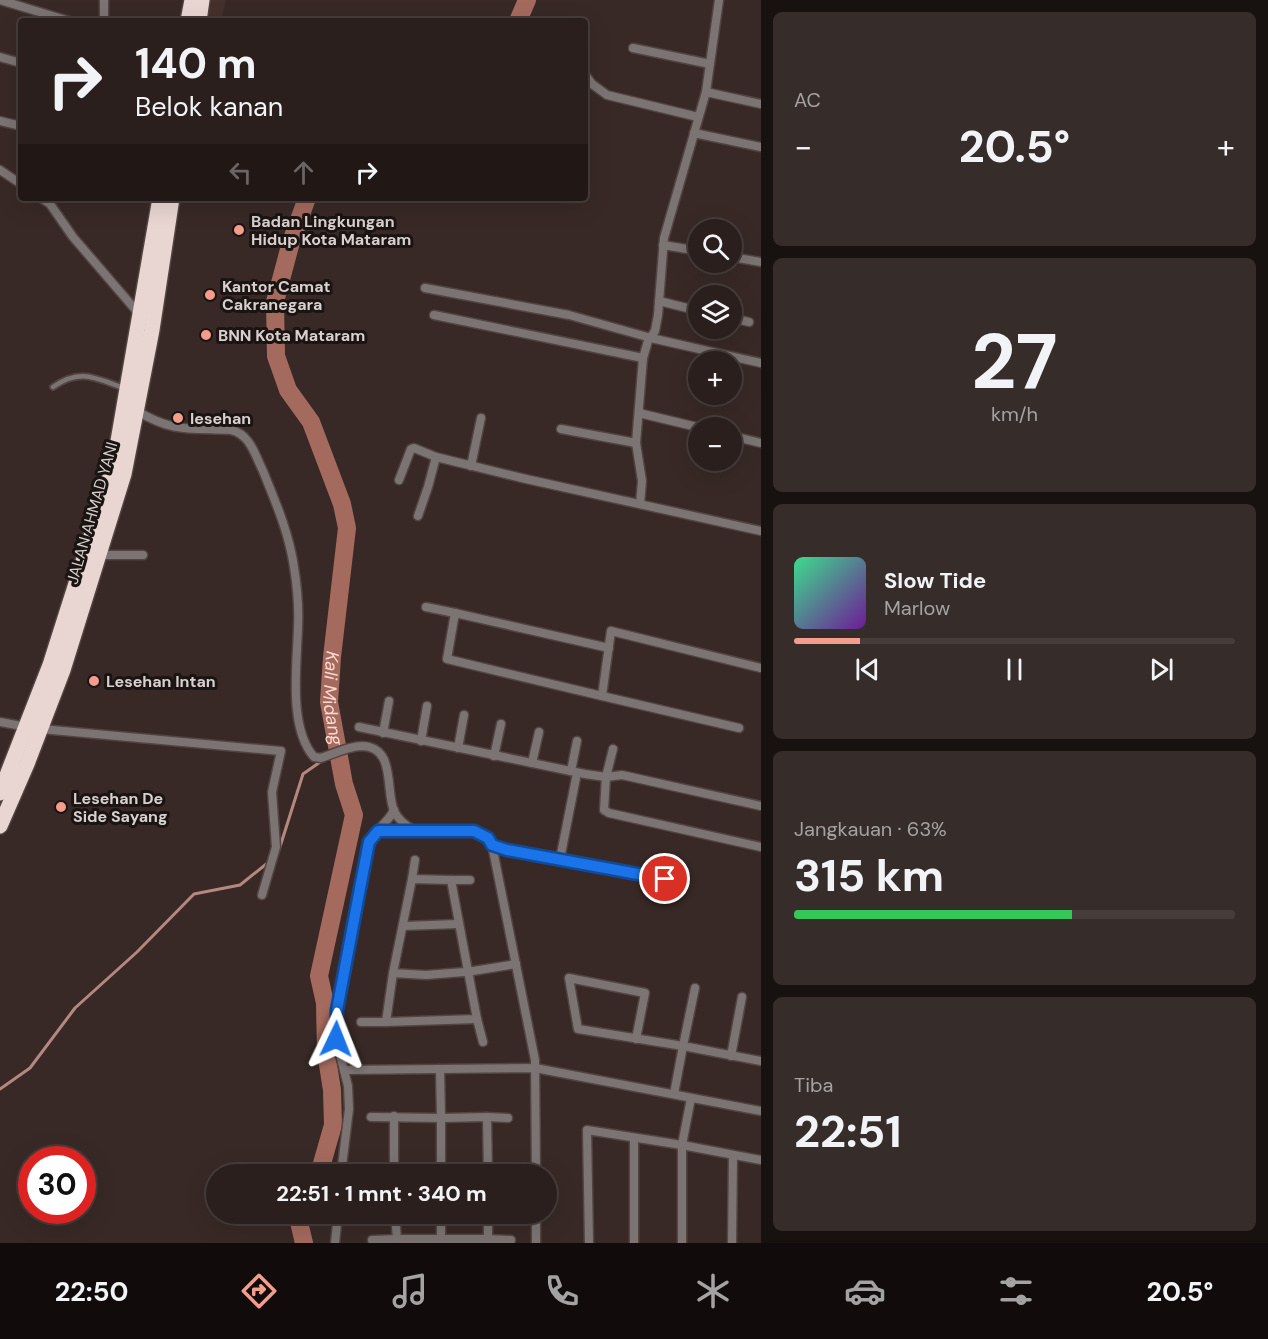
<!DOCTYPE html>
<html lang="id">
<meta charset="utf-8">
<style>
body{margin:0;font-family:"DM Sans",sans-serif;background:#362c29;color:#f1f3f6;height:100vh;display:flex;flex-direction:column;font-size:22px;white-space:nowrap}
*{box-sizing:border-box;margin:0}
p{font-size:20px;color:#a5a2a3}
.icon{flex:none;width:33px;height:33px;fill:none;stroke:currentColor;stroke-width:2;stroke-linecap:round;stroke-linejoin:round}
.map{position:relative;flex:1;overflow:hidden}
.panel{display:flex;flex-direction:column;gap:12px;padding:12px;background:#17110f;width:507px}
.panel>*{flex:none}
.banner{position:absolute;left:18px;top:18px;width:570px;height:183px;border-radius:6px;box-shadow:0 6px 24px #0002,0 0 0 2px #463d3b;background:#2a1f1c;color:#f1f3f6;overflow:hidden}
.controls{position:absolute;left:688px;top:219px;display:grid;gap:12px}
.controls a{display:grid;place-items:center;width:54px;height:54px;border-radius:50%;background:#2a1f1c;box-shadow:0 6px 24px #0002,0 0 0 2px #463d3b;font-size:30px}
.speed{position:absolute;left:18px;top:1146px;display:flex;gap:12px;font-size:30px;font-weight:700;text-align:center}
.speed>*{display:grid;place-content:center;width:78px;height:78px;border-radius:50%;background:#2a1f1c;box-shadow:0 6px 24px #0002,0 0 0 2px #463d3b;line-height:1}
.speed .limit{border:9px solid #d22;background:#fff;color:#111}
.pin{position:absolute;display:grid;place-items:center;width:51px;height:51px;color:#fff;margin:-26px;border:3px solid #fff;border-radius:50%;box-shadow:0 2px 6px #0007}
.me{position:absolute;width:66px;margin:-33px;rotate:2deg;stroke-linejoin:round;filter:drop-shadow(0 0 4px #0008)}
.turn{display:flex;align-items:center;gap:21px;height:126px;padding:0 18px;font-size:27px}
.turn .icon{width:78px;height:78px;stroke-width:2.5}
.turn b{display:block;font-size:42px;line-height:51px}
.lanes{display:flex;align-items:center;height:57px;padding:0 18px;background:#0003;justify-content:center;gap:30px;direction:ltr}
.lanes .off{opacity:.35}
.big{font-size:45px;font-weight:700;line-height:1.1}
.panel .tile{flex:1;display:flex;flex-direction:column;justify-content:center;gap:9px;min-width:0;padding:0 21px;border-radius:9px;background:#362c29}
.panel .dial{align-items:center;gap:0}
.dial b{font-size:78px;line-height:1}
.song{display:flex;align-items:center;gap:18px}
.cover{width:72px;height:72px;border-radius:9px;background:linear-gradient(135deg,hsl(150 70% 55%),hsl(280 70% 35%))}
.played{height:6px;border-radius:3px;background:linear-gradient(90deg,#f49d8c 15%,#463d3b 15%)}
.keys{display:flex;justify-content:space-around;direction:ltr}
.heat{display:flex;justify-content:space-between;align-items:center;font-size:33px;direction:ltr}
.charge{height:9px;border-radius:4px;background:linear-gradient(90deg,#34c759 63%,#463d3b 0)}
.trip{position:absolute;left:206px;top:1164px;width:351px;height:60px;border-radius:30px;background:#2a1f1c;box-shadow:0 6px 24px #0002,0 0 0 2px #463d3b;font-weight:700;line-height:60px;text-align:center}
.menu{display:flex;height:96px;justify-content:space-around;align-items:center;background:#110c0b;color:#a5a2a3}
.menu .icon{width:42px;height:42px}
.menu .selected{color:#f49d8c}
.menu b{font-size:27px;color:#f1f3f6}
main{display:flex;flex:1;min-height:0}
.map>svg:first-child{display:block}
.built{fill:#45302b}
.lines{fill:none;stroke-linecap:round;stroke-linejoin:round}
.stream{stroke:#b5887f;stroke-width:3}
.river{stroke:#a56a5e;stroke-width:18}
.lane-casing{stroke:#524441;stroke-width:8}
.street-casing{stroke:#524441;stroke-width:11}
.highway-casing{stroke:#524441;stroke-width:18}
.lane{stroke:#7c7472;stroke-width:4.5}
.street{stroke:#7c7472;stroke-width:8}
.highway{stroke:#e9d6d2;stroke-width:15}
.route-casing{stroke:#114b97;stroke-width:15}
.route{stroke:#1a73e8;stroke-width:10}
.poi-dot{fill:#f49d8c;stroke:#1a1412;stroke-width:2}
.labels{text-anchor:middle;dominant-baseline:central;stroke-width:6;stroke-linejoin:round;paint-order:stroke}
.poi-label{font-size:16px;font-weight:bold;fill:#d9cfcd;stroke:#1a1412;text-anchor:start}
.street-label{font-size:16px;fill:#d9cfcd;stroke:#1a1412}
.water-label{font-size:18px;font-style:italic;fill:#fed9d1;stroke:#1a1412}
</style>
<main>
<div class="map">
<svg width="761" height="1243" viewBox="0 0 761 1243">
<rect width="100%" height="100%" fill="#382926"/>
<path class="built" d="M211 0H226L222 17H208Z"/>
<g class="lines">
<g class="stream">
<path d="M279 850 303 774 323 760"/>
<path d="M0 1089 30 1068 75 1008 137 952 194 894 240 885 270 861"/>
</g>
<g class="river">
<path d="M518 21 527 0"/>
<path id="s1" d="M307 198 291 242 275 302 276 356 288 390 311 422 342 504 347 528 332 657 329 702 344 784 354 815 319 976 325 1003 326 1052 332 1090 333 1125 319 1174"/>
<path d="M304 1243 299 1222 304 1214"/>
</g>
<defs>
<path id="lane" d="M53 387C80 368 95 378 124 388"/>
<g id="street">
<path d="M0 0 69 21"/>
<path d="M104 0V21"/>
<path d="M633 48 710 64"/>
<path d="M0 57 21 63"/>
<path d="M586 76 592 84 607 95 698 117"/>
<path d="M706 92 761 104"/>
<path d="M0 121 21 126"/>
<path d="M694 133 761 147"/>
<path d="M0 170 21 184"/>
<path d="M41 198 50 204 73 237 140 315"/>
<path d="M663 245 699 251"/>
<path d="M732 257 761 262"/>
<path d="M425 288 569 315 651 338 761 363"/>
<path d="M659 301 699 311"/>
<path d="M434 315 643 358"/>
<path d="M732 318 749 322"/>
<path d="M137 411C174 433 190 428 231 430 250 434 255 455 263 471 276 503 289 533 294 567 297 586 299 608 298 627 297 665 288 727 314 757L321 758C333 754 349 746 362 746 396 747 385 789 394 811 398 819 406 826 414 830"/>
<path d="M639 413 701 428"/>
<path d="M561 429 636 443"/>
<path d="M732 436 761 443"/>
<path d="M471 466 481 418"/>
<path d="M399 480 411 449 414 448 436 457 526 479 761 531"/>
<path d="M640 504 642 481 636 443 643 358 648 341 655 331 658 315 664 238 706 92 719 0"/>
<path d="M418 516 428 487 436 457"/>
<path d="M100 555H143"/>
<path d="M426 607 455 613"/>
<path d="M602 696 447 659 455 613 609 648"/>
<path d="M0 722 27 727"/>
<path d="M359 727 585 774 606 777 622 775 761 806"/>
<path d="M739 728 602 696 611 631 761 668"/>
<path d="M41 729 281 751 272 792 276 847 262 895"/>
<path d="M383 733 389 701"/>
<path d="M421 741 427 706"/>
<path d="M458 748 464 715"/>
<path d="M613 749 606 777 604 810 609 813 761 847"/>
<path d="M494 756 501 724"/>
<path d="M532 763 539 732"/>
<path d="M571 771 577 741"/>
<path d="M378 831H474L488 838 492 845 535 1060 536 1174"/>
<path d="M492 845 507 850 665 879"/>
<path d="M560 859 576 778"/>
<path d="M412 879 415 860"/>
<path d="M451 880H470"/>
<path d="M403 926 458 924"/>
<path d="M393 973 412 879 451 880 477 1019 386 1022 393 973 426 975 464 972H467L516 964"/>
<path d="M695 988 683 1046 761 1061"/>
<path d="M477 1019 483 1042"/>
<path d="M361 1022H386"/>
<path d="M636 1039 645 993 569 978 578 1029 683 1046 674 1094"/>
<path d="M731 1056 742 997"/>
<path d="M440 1069 441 1118 487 1117 488 1174"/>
<path d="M344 1070 535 1068 761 1111"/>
<path d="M394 1116V1174"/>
<path d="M371 1117 441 1118V1174"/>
<path d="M487 1117 508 1118"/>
<path d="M634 1138V1243"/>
<path d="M341 1174 349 1109 348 1086 336 1039 337 1010 369 841C376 829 388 823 394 810"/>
<path d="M395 1214 397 1239H488V1214"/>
<path d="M536 1214V1243"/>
<path d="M488 1239 511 1240"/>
<path d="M372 1240 397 1239"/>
<path d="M335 1243 338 1214"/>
<path d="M441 1243V1214"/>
<path d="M589 1243 587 1130 682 1145 761 1160"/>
<path d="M682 1243V1145L691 1098"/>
<path d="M732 1243 733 1155"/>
</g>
<g id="highway">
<path d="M188 21 192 0"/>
<path d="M199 21 202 0"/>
<path d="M0 793 50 665 114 464 160 198"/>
<path d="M0 826 27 764 63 670 124 474 152 330 172 198"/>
</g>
</defs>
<use href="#lane" class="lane-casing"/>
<use href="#street" class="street-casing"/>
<use href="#highway" class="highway-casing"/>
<use href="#lane" class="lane"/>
<use href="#street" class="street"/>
<use href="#highway" class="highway"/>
</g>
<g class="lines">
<defs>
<path id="route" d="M336 1039 337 1010 361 883 369 842 378 831H474L488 838 492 845 507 850 665 879"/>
</defs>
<use href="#route" class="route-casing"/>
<use href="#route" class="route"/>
</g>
<g class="poi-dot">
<circle cx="239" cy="230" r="6"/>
<circle cx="210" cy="295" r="6"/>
<circle cx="206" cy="335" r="6"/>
<circle cx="178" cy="418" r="6"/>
<circle cx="94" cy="681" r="6"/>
<circle cx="61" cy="807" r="6"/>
</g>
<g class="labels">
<g class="poi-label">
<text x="251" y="221">Badan Lingkungan<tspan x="251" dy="18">Hidup Kota Mataram</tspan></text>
<text x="222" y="286">Kantor Camat<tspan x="222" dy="18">Cakranegara</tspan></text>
<text x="218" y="335">BNN Kota Mataram</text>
<text x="190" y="418">lesehan</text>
<text x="106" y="681">Lesehan Intan</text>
<text x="73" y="798">Lesehan De<tspan x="73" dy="18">Side Sayang</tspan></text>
</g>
<g class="street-label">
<text transform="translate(92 513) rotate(-74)">JALAN AHMAD YANI</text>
</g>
<g class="water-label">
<text stroke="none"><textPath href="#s1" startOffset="522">Kali Midang</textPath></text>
</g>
</g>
</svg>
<div class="controls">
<a><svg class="icon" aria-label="search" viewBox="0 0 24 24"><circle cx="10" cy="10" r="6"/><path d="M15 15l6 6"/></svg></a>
<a><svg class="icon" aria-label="layers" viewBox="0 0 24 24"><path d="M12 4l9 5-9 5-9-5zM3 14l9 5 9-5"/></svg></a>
<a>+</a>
<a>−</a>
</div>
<div class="speed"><div class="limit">30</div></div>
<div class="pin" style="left:665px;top:879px;background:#d93025"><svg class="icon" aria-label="arrive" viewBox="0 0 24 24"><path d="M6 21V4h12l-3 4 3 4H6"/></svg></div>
<svg class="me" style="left:336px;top:1039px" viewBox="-20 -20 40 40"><path d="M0-17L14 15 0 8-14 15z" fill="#1a73e8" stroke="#fff" stroke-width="4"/></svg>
<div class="trip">22:51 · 1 mnt · 340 m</div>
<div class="banner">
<div class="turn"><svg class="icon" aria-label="right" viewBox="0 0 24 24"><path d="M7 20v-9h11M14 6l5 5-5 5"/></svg><div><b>140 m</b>Belok kanan</div></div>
<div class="lanes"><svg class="icon off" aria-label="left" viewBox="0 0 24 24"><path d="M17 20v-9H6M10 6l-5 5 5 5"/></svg><svg class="icon off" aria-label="ahead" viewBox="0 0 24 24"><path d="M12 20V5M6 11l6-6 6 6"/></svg><svg class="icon" aria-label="right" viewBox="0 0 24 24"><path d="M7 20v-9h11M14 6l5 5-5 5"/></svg></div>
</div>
</div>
<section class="panel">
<div class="tile"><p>AC</p>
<div class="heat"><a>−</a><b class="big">20.5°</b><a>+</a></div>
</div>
<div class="tile dial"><b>27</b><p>km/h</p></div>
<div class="tile">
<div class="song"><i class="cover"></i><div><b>Slow Tide</b><p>Marlow</p></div></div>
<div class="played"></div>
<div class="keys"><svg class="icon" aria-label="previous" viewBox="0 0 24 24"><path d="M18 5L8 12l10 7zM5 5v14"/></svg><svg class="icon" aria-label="pause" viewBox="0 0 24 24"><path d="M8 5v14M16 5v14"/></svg><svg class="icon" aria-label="next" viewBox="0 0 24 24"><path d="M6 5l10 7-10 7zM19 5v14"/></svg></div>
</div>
<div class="tile"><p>Jangkauan · 63%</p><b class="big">315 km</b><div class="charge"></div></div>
<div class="tile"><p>Tiba</p><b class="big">22:51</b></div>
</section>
</main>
<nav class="menu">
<b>22:50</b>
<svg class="icon selected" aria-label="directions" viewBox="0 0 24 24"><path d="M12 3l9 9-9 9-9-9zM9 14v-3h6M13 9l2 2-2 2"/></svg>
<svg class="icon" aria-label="music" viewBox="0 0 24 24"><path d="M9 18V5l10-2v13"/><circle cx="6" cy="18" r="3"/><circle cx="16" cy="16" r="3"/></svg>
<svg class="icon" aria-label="phone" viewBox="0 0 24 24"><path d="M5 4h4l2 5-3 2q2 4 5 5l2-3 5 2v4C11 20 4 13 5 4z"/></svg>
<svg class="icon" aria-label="climate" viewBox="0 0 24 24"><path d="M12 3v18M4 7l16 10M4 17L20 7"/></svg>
<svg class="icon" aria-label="car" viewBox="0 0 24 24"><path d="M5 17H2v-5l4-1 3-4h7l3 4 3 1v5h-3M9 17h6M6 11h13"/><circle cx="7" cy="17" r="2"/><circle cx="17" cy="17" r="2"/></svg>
<svg class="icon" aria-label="filters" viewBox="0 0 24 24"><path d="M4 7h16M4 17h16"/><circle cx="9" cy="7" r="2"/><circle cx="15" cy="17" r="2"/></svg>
<b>20.5°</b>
</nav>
